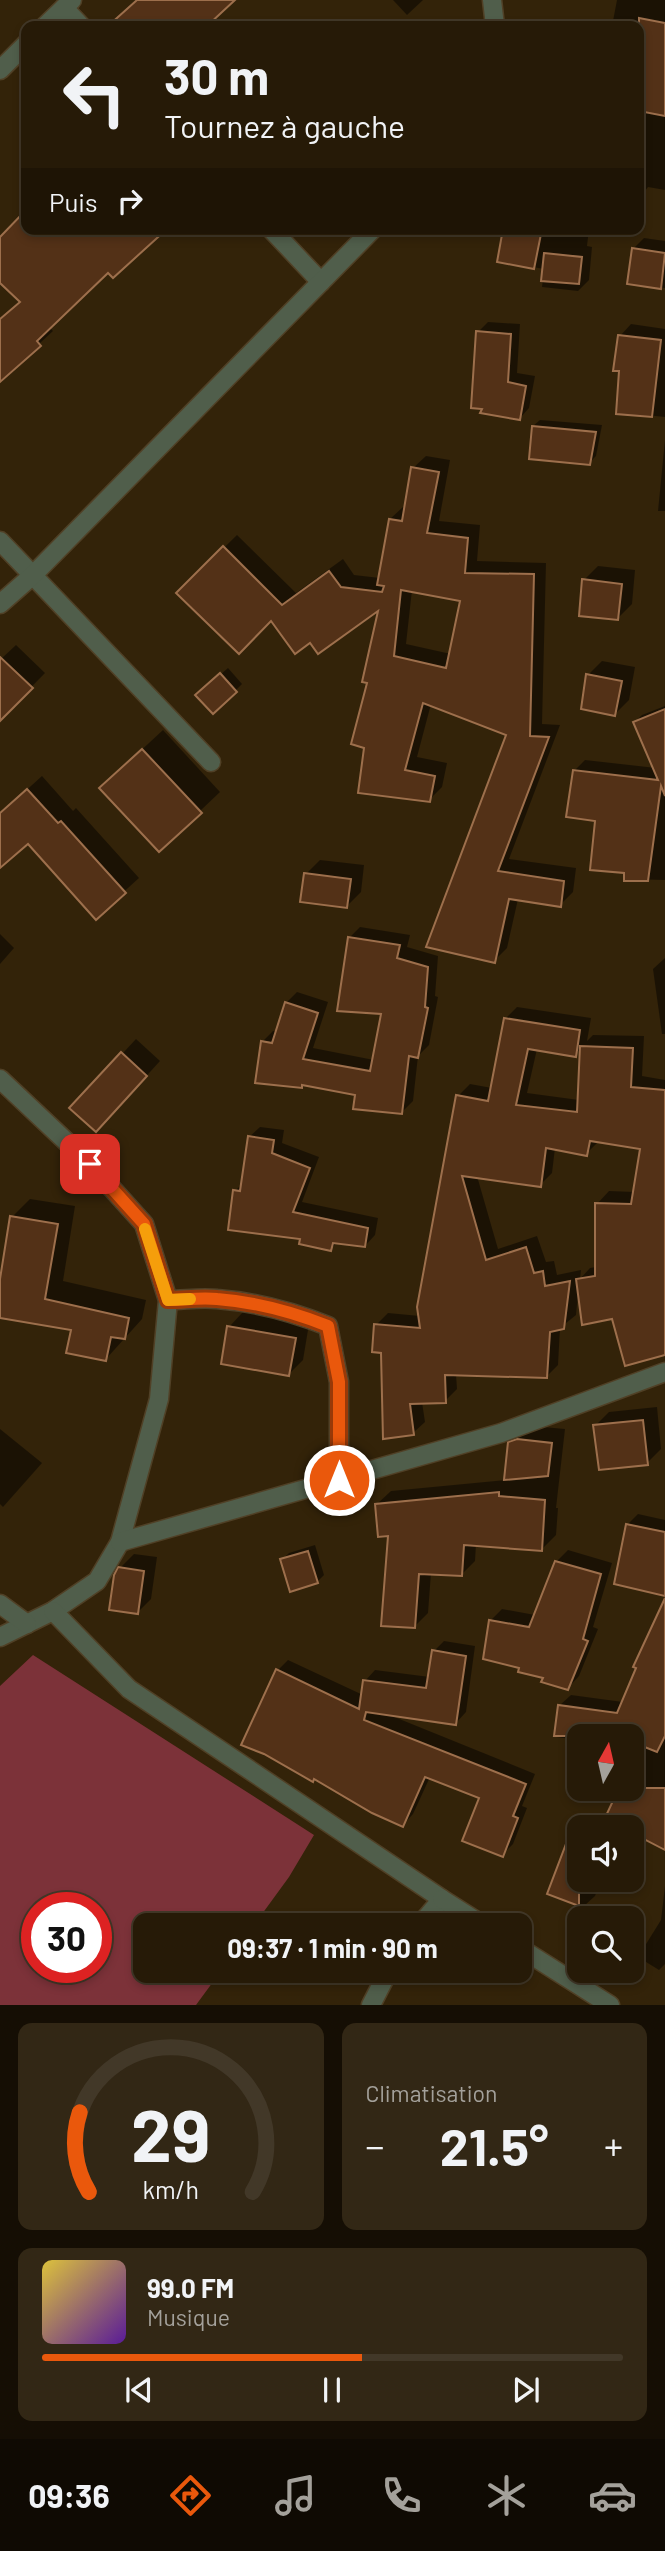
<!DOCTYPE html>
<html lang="fr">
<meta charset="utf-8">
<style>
body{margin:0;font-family:Barlow,sans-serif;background:#322715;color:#f1f3f6;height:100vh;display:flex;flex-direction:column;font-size:26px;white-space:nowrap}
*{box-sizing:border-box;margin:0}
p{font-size:23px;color:#a4a19b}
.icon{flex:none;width:38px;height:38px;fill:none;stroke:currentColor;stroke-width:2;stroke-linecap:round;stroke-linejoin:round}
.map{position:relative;height:2005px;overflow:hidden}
.drawer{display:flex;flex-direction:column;gap:18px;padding:18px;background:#150e04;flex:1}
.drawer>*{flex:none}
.hud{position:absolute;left:21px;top:21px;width:623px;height:214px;border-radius:14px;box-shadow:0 4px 10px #0003,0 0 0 2px #423828;background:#261a07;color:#f1f3f6;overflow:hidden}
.needle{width:46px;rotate:8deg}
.buttons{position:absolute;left:567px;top:1724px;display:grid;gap:14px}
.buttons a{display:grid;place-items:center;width:77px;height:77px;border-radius:14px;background:#261a07;box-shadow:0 4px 10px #0003,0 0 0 2px #423828;font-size:35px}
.speed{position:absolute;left:21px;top:1892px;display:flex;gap:14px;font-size:35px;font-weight:700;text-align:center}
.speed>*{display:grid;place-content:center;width:91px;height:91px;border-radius:50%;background:#261a07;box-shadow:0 4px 10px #0003,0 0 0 2px #423828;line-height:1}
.speed .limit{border:10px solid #d22;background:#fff;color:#111}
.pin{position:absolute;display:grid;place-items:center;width:60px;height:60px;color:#fff;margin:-30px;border-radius:14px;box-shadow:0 4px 10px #0006}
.me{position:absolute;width:77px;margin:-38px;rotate:0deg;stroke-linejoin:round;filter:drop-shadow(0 0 5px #0008)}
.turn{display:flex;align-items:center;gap:24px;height:147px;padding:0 28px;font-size:32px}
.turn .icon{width:91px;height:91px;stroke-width:2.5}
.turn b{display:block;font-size:49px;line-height:60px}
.then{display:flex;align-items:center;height:66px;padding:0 28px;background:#0003;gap:14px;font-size:26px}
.big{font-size:52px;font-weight:700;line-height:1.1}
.drawer .card{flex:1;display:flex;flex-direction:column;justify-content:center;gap:10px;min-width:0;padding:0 24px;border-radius:14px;background:#322715}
.drawer .dial{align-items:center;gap:0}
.dial svg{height:182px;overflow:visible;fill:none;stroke:#423828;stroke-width:7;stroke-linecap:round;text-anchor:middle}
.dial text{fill:#f1f3f6;stroke:none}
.song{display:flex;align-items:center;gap:21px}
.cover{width:84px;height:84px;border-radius:10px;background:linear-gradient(135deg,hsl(50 70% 55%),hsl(270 70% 35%))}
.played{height:7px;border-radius:4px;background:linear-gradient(90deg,#ea580c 55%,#423828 55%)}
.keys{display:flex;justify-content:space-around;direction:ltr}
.heat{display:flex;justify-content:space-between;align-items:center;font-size:38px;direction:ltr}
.drawer .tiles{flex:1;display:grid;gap:18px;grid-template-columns:1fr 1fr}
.card:last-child{grid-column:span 2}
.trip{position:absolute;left:133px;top:1913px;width:399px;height:70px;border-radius:14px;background:#261a07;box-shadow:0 4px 10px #0003,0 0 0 2px #423828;font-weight:700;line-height:70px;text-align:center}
.tab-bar{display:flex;height:112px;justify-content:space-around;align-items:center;background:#0f0a03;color:#a4a19b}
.tab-bar .icon{width:49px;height:49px}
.tab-bar .on{color:#ea580c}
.tab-bar b{font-size:32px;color:#f1f3f6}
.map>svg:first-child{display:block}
.green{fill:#7c3239;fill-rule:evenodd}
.shadow{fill:#0007;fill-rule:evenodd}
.building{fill:#533117;stroke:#9d6f4c;stroke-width:2;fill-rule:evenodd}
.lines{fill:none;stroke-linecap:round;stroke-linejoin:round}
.minor-casing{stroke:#504026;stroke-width:21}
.minor{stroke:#505e4b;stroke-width:18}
.route-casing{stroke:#983908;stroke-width:18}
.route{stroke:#ea580c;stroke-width:12}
.slow{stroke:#f59e0b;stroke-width:12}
</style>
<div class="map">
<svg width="665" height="2005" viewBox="0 0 665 2005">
<rect width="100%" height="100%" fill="#332309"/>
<path class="green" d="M33 1655 314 1835 289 1877 254 1925H145V1970L221 1971 196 2005H0V1686ZM37 1908H96V1967H37Z"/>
<g class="shadow">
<path d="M393 0H423L407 15Z"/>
<path d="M617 0H665V190L648 187 639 199V26H612Z"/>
<path d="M26 213V229L109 270 49 327 53 331 0 380V320L21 301 0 280V240Z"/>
<path d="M504 229H589L587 246 592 247 589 280 578 291 542 287 544 269 499 261Z"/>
<path d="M644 238 665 241V288L629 283 633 249Z"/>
<path d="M488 322 520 324 517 373 535 376 529 408 520 418 478 332Z"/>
<path d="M631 324 665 329V417L618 412 621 370 620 336Z"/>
<path d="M540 420 602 425 596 456 589 463 533 426Z"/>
<path d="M665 440V511H658Z"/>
<path d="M426 456 450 460 439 521 480 525 477 561 546 563 542 724 560 725 509 859 576 868 573 892 560 905 518 899 507 948 494 961 428 946 508 734 431 704 417 757 447 763 442 787 429 800 360 791 370 682 381 607 310 641 272 619 178 593 237 535 296 593 343 559 354 575 380 578 390 519 403 507H406L413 468ZM412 590 462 599 451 654 406 644Z"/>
<path d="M598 566 635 570 632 604 618 618 584 580Z"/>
<path d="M16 645 45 673 1 718 0 660Z"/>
<path d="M602 661 635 667 629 700 615 714 588 675Z"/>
<path d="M228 668 242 684 235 691 205 688Z"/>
<path d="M665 706V736L635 722 642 715Z"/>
<path d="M163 730 220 792 159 850 121 769Z"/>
<path d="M585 760 665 769V880L626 879V872L597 820 574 771Z"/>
<path d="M42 776 73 811 76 808 139 878 96 917 28 841 0 866V814Z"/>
<path d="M320 860 364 865 361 892 347 906 306 874Z"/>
<path d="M360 927 410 935 407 947 438 956 435 996 438 997 429 1045 418 1056 413 1101 402 1112 357 1094 304 1084 301 1086 262 1042 273 1031H277L286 1003 297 992 328 1002 313 1048 374 1060 383 1013 349 938Z"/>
<path d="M0 934 14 948 0 964Z"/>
<path d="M665 958V1034H662L653 969Z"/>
<path d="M517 1007 591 1018 587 1041 593 1035 644 1036 642 1076 665 1080V1108L598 1142 586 1154 555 1148 552 1173 540 1185 477 1176 498 1249 537 1236 546 1262 554 1261 557 1275 581 1270 580 1279 590 1268 596 1267 597 1204 609 1191 635 1192 665 1120V1351L578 1293 576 1315 560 1328 558 1365 546 1377 456 1374 457 1389 445 1401 422 1402 425 1422 413 1433 383 1351 376 1325 388 1313 420 1316 458 1096 470 1084 492 1088 505 1019ZM581 1048 579 1100 527 1093 537 1049 575 1055Z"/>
<path d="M136 1039 160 1061 110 1116 72 1108Z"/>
<path d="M260 1127 284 1130 282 1143 319 1157 302 1202 378 1218 375 1235 365 1246 337 1242 331 1249 302 1238 235 1191 243 1183 249 1137Z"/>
<path d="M30 1199 75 1206 63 1281 146 1300 142 1319 106 1359 73 1329 0 1317V1289L12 1217Z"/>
<path d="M243 1312 309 1324 303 1360 289 1374 229 1327Z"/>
<path d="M657 1407 661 1449 647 1463 595 1426 609 1412Z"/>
<path d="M532 1426 565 1429 556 1508H558L556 1535 542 1549 476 1544 475 1561 461 1575 431 1573 428 1613 414 1627 390 1534 377 1504 391 1491 506 1480 510 1443 524 1429Z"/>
<path d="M0 1429 42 1463 3 1507 0 1504Z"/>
<path d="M638 1514 665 1520V1594L627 1525Z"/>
<path d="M315 1545 324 1575 317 1582 282 1560 289 1553Z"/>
<path d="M568 1550 612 1563 593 1627 598 1629 579 1676 568 1688 521 1667 490 1621 502 1609 535 1615 556 1562Z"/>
<path d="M134 1554 157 1557 151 1599 137 1613 120 1568Z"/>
<path d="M665 1602V1795L632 1837V1827H602L619 1793 607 1788H632V1736H579V1779L567 1775 579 1740 556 1737 560 1705 571 1695 623 1702Z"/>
<path d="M444 1641 475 1646 466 1712 456 1723 387 1714 535 1774 522 1806 527 1808 513 1844 502 1855 481 1797 430 1777 413 1814 403 1825 278 1670 288 1660 363 1695 365 1681 375 1670 430 1677 434 1651Z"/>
<path d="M574 1846 579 1848V1880H601L595 1896 584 1906 549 1893Z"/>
<path d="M665 1886V1964L659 1970 638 1957 661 1920Z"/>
</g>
<g class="building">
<path d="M137 0H235L207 26H108Z"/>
<path d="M639 18 665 23V116L639 111Z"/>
<path d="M26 210V229H167L113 278 108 273 37 341 41 346 0 382V319L20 302 0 283V237Z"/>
<path d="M503 229H542L534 269 497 262Z"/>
<path d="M632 248 665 253 661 289 627 284Z"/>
<path d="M544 253 582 257 579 284 541 281Z"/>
<path d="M476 331 511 334 508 382 526 386 520 420 480 413 482 409 471 408Z"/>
<path d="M618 335 661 340 652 417 616 414 619 371H613Z"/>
<path d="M532 426 596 432 590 465 529 459Z"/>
<path d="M411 467 439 472 427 533 468 538 465 573 534 574 530 736 549 737 498 871 564 881 561 907 509 899 495 963 426 947 506 735 423 703 405 770 435 776 430 802 358 793 364 748 351 744 367 683 362 682 378 611 318 654 310 643 295 654 271 621 239 654 176 593 223 546 282 605 329 571 341 587 382 592 384 586 377 585 389 519 402 521ZM401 590 460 601 446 668 394 656Z"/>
<path d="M582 579 622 584 618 620 579 616Z"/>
<path d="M0 657 33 688 0 721Z"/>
<path d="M220 673 237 692 213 714 195 695Z"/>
<path d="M586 674 622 681 615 716 581 709Z"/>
<path d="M665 709V796L661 786 648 881H624V873L590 870 595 821 566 817 573 770 658 780 633 722Z"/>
<path d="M142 749 202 813 159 852 99 788Z"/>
<path d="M27 789 58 823 61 821 126 893 96 920 28 844 0 868V813Z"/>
<path d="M304 873 351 879 347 908 300 902Z"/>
<path d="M348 937 400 945 397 958 428 967 425 1007 428 1008 418 1058 409 1056 402 1114 353 1109 355 1095 302 1085V1088L255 1083 261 1041 272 1043 285 1002 318 1013 303 1059 370 1071 381 1014 337 1011Z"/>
<path d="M504 1018 580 1030 576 1057 528 1049 516 1105 577 1112 580 1046 633 1048 631 1087 665 1090V1355L625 1366 612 1319 582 1325 576 1279 595 1276V1203L631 1204 640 1149 590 1141 587 1156 546 1148 541 1187 462 1176 486 1260 526 1247 534 1273 543 1271 545 1286 570 1281 564 1329 550 1332 547 1378 445 1375 446 1403 410 1404 414 1435 383 1439 381 1353 372 1352 374 1324 420 1328 417 1307 456 1095 488 1101Z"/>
<path d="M121 1052 147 1076 96 1132 69 1108Z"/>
<path d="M248 1136 274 1140 272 1153 310 1168 293 1212 368 1228 365 1247 333 1243 331 1251 299 1244 300 1239 228 1230 233 1190 240 1191Z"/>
<path d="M10 1216 58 1224 45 1299 129 1318 125 1339 111 1337 106 1361 66 1353 71 1330 0 1318V1279Z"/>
<path d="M227 1326 296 1338 289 1376 221 1364Z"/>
<path d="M643 1420 648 1465 599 1470 593 1425Z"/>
<path d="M517 1439 552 1443 548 1476 504 1480 508 1442Z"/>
<path d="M499 1492V1496L545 1500 542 1551 464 1545 462 1576 419 1574 415 1628 381 1626 388 1536 378 1537 375 1504Z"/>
<path d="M626 1524 665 1532V1596L614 1584Z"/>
<path d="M308 1551 318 1583 290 1592 280 1559Z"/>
<path d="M555 1561 601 1574 583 1639 588 1641 568 1690 541 1682 543 1678 518 1672 519 1668 483 1659 489 1620 529 1627Z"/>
<path d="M118 1567 144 1571 138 1614 109 1610 114 1575Z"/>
<path d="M665 1598V1736L657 1752 632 1742V1736H554L558 1705 617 1713 636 1668 633 1667Z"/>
<path d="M432 1650 466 1656 456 1725 366 1712 364 1720 526 1784 513 1816 518 1818 503 1857 462 1841 479 1798 425 1777 403 1827 372 1813 314 1779 313 1782 264 1754 241 1745 276 1669 359 1709 363 1680 426 1688Z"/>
<path d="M619 1788H665V1850L632 1833V1827H619L604 1820Z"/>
<path d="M577 1815H579V1906L547 1894Z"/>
</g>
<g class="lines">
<defs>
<g id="minor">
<path d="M492 0 495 26"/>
<path d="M64 8 81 26"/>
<path d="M45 26 72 0"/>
<path d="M0 70 26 44"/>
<path d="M271 229 321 282"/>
<path d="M0 541 211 762"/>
<path d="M0 604 33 575 373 229"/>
<path d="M0 1079 90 1164 144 1224 168 1300 159 1399 120 1542 97 1581 53 1611 0 1637"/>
<path d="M168 1300C184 1300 201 1297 217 1299 255 1302 293 1312 328 1326L339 1382V1480"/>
<path d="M120 1542 501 1433 665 1372"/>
<path d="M0 1604 27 1624"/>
<path d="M53 1611 129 1689 442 1899 420 1925"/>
<path d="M442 1899 483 1925"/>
<path d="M520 1948 610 2005"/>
<path d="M371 2005 389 1970"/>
</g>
</defs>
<use href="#minor" class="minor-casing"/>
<use href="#minor" class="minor"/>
</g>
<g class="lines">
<defs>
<path id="route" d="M90 1164 144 1224 168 1300C184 1300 201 1297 217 1299 255 1302 293 1312 328 1326L339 1382V1480"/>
</defs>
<use href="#route" class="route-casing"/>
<use href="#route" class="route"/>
<path class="slow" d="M145 1229 168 1300 190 1299"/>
</g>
</svg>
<div class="buttons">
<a><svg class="needle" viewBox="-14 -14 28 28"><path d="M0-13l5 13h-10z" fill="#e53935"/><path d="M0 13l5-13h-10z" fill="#a4a19b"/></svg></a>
<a><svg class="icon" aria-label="sound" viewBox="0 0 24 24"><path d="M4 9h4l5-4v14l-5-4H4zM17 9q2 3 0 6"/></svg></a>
<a><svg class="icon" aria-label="search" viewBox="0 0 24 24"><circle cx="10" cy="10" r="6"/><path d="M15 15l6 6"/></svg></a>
</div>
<div class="speed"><div class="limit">30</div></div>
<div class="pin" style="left:90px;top:1164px;background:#d93025"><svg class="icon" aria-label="arrive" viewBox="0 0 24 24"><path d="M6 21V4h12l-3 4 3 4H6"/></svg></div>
<svg class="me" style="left:339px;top:1480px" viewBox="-20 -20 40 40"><circle r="17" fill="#ea580c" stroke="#fff" stroke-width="3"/><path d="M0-11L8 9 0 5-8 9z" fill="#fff"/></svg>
<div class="trip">09:37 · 1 min · 90 m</div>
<div class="hud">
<div class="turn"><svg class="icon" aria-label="left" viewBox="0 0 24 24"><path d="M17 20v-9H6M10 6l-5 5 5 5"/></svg><div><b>30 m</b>Tournez à gauche</div></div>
<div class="then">Puis<svg class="icon" aria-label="right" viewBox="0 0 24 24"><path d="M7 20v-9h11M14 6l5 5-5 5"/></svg></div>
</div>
</div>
<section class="drawer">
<div class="tiles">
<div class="card dial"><svg viewBox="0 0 100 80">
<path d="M14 69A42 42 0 1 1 86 69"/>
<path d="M14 69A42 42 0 0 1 10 34" stroke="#ea580c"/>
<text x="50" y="56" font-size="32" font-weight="700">29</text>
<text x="50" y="72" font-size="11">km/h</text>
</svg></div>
<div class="card"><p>Climatisation</p>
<div class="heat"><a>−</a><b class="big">21.5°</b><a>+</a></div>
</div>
<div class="card">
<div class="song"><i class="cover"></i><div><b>99.0 FM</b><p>Musique</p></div></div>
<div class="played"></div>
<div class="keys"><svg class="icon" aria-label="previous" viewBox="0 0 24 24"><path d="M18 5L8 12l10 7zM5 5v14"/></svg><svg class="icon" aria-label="pause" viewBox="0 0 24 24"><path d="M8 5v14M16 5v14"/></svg><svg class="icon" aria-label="next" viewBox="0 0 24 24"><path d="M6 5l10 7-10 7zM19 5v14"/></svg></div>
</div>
</div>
</section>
<nav class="tab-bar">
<b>09:36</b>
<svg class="icon on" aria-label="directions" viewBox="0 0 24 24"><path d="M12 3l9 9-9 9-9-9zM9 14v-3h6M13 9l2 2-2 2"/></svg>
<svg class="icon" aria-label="music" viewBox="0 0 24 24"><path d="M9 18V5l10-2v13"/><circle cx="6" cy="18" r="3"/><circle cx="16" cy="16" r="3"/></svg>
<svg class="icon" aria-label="phone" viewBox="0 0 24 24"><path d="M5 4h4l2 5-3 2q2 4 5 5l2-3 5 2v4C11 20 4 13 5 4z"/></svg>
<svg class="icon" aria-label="climate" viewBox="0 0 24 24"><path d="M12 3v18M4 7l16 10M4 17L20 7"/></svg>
<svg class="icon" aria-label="car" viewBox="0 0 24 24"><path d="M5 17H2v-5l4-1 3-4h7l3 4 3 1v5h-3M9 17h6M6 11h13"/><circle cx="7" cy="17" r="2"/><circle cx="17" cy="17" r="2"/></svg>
</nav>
